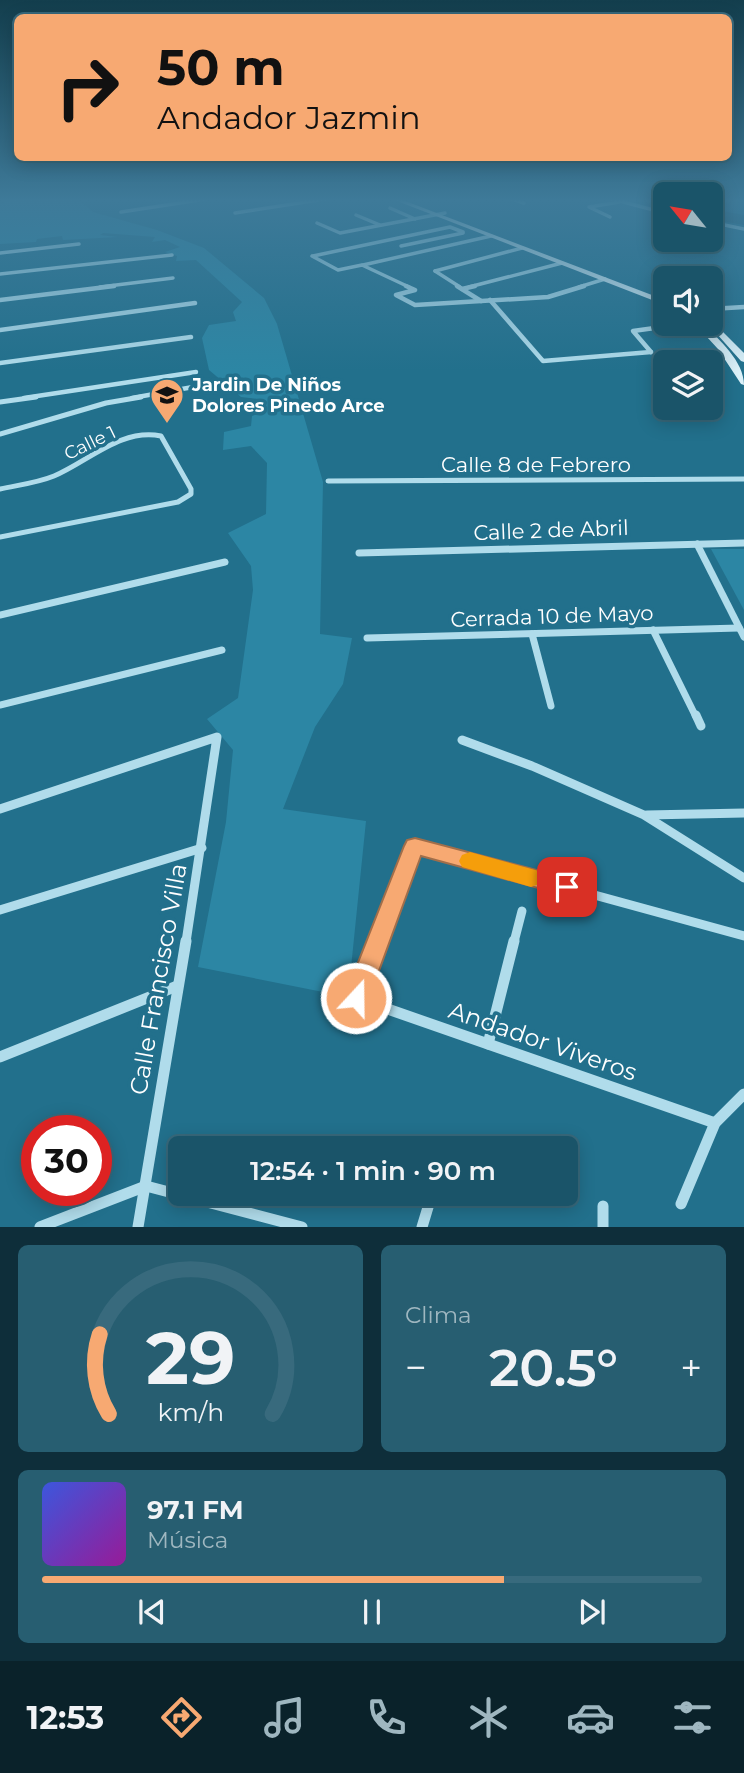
<!DOCTYPE html>
<html lang="es">
<meta charset="utf-8">
<style>
body{margin:0;font-family:Montserrat,sans-serif;background:#275e71;color:#f1f3f6;height:100vh;display:flex;flex-direction:column;font-size:26px;white-space:nowrap}
*{box-sizing:border-box;margin:0}
p{font-size:23px;color:#9fb7c0}
.icon{flex:none;width:38px;height:38px;fill:none;stroke:currentColor;stroke-width:2;stroke-linecap:round;stroke-linejoin:round}
.map{position:relative;height:1227px;overflow:hidden}
.sheet{display:flex;flex-direction:column;gap:18px;padding:18px;background:#0e2e3a;flex:1}
.sheet>*{flex:none}
.banner{position:absolute;left:14px;top:14px;width:718px;height:147px;border-radius:10px;box-shadow:0 4px 18px #0003,0 0 0 2px #386a7d;background:#f7a972;color:#111;overflow:hidden}
.needle{width:46px;rotate:300deg}
.buttons{position:absolute;left:653px;top:182px;display:grid;gap:14px}
.buttons a{display:grid;place-items:center;width:70px;height:70px;border-radius:10px;background:#1a5469;box-shadow:0 4px 18px #0003,0 0 0 2px #386a7d;font-size:35px}
.speed{position:absolute;left:21px;top:1115px;display:flex;gap:14px;font-size:35px;font-weight:700;text-align:center}
.speed>*{display:grid;place-content:center;width:91px;height:91px;border-radius:50%;background:#1a5469;box-shadow:0 4px 18px #0003,0 0 0 2px #386a7d;line-height:1}
.speed .limit{border:10px solid #d22;background:#fff;color:#111}
.pin{position:absolute;display:grid;place-items:center;width:60px;height:60px;color:#fff;margin:-30px;border-radius:14px;box-shadow:0 4px 10px #0006}
.me{position:absolute;width:77px;margin:-38px;rotate:21deg;stroke-linejoin:round;filter:drop-shadow(0 0 5px #0008)}
.turn{display:flex;align-items:center;gap:24px;height:147px;padding:0 28px;font-size:32px}
.turn .icon{width:91px;height:91px;stroke-width:2.5}
.turn b{display:block;font-size:49px;line-height:60px}
.big{font-size:52px;font-weight:600;line-height:1.1}
.sheet .widget{flex:1;display:flex;flex-direction:column;justify-content:center;gap:10px;min-width:0;padding:0 24px;border-radius:10px;background:#275e71}
.sheet .dial{align-items:center;gap:0}
.dial svg{height:182px;overflow:visible;fill:none;stroke:#386a7d;stroke-width:7;stroke-linecap:round;text-anchor:middle}
.dial text{fill:#f1f3f6;stroke:none}
.song{display:flex;align-items:center;gap:21px}
.cover{width:84px;height:84px;border-radius:10px;background:linear-gradient(135deg,hsl(230 70% 55%),hsl(300 70% 35%))}
.played{height:7px;border-radius:4px;background:linear-gradient(90deg,#f7a972 70%,#386a7d 70%)}
.keys{display:flex;justify-content:space-around;direction:ltr}
.heat{display:flex;justify-content:space-between;align-items:center;font-size:38px;direction:ltr}
.sheet .tiles{flex:1;display:grid;gap:18px;grid-template-columns:1fr 1fr}
.widget:last-child{grid-column:span 2}
.trip{position:absolute;left:168px;top:1136px;width:410px;height:70px;border-radius:10px;background:#1a5469;box-shadow:0 4px 18px #0003,0 0 0 2px #386a7d;font-weight:600;line-height:70px;text-align:center}
.dock{display:flex;height:112px;justify-content:space-around;align-items:center;background:#0a222a;color:#9fb7c0}
.dock .icon{width:49px;height:49px}
.dock .on{color:#f7a972}
.dock b{font-size:32px;color:#f1f3f6}
.map>svg:first-child{display:block}
.green{fill:#2c86a4}
.lines{fill:none;stroke-linecap:round;stroke-linejoin:round}
.river{fill:#18556b;fill-rule:evenodd}
.street-far5{stroke:#b0dceb;stroke-width:3.5}
.street-far4{stroke:#b0dceb;stroke-width:4.5}
.street-far3{stroke:#b0dceb;stroke-width:5}
.street-far2{stroke:#b0dceb;stroke-width:7}
.street-far1{stroke:#b0dceb;stroke-width:9}
.street{stroke:#b0dceb;stroke-width:11}
.secondary{fill:#dbf1f9;fill-rule:evenodd}
.route{fill:#f7a972;stroke:#a16e4a;stroke-width:2}
.slow{fill:#f59e0b}
.labels{text-anchor:middle;dominant-baseline:central;stroke-width:7;stroke-linejoin:round;paint-order:stroke}
.far-poi-label{font-size:18px;font-weight:bold;fill:#fff;stroke:#22708c;text-anchor:start}
.far-street-label{font-size:18px;fill:#fff;stroke:#22708c}
.street-label{font-size:21px;fill:#fff;stroke:#22708c}
.near-street-label{font-size:24px;fill:#fff;stroke:#22708c}
</style>
<div class="map">
<svg width="744" height="1227" viewBox="0 0 744 1227">
<rect width="100%" height="100%" fill="#22708c"/>
<g class="green">
<path d="M13 199H78L93 212 157 230 204 248 264 298 277 324 323 482 320 634 352 638 343 684 315 727 283 809 366 821 348 997 198 967 226 822 233 750 207 719 238 698 253 590 251 566 228 533 266 514 267 463 251 446 223 450 224 432 251 426 252 416 262 412 259 399 241 397 209 370 202 338 209 325 236 321 233 312 242 302 196 260 176 261 177 256 165 252 180 247 165 240 152 242 155 237 103 233 100 235 118 237 63 240 62 236 37 239 36 242 0 244V204Z"/>
<path d="M711 549H744V610Z"/>
</g>
<g class="lines">
<g class="river">
<path d="M649 199H665V207Z"/>
<path d="M710 209 744 215V225L710 219Z"/>
</g>
<g class="street-far5">
<path d="M512 199 524 203"/>
<path d="M612 199 665 213"/>
<path d="M390 208 415 219"/>
<path d="M121 212 206 199"/>
<path d="M235 213 325 199"/>
<path d="M356 215 380 225"/>
<path d="M610 217 589 207 619 202"/>
<path d="M710 222 744 229"/>
<path d="M317 223 340 233 445 213"/>
<path d="M665 225 659 226 665 228"/>
<path d="M401 246 463 233"/>
<path d="M0 253 79 244"/>
<path d="M312 256 338 270 362 265 409 287"/>
<path d="M313 256 450 227 463 232"/>
<path d="M363 265 491 236"/>
<path d="M435 271 522 248"/>
<path d="M435 271 460 287"/>
<path d="M0 274 172 255"/>
<path d="M100 287 173 278"/>
<path d="M469 287 562 263"/>
<path d="M579 287 605 279"/>
</g>
<g class="street-far4">
<path d="M406 286 415 290 396 295 415 305 548 297 584 286"/>
<path d="M457 286 481 301"/>
<path d="M462 289 475 286"/>
<path d="M0 300 114 286"/>
<path d="M490 300 543 361 651 352"/>
<path d="M710 309 744 307"/>
<path d="M0 330 195 303"/>
<path d="M651 352 633 331 669 326"/>
<path d="M0 363 191 337"/>
<path d="M24 398 196 372"/>
<path d="M132 398 193 387"/>
</g>
<g class="street-far3">
<path d="M0 402 36 397"/>
<path d="M0 434 106 403 141 397"/>
<path d="M328 481 744 479"/>
<path d="M0 489C18 485 37 483 54 476 89 461 121 428 161 436L191 489V494L178 502 0 537"/>
</g>
<g class="street-far2">
<path d="M697 544 744 637"/>
<path d="M359 553 744 543"/>
<path d="M0 615 225 562"/>
<path d="M653 630 696 717"/>
<path d="M532 634 551 706"/>
<path d="M367 638 739 628"/>
<path d="M0 705 222 650"/>
</g>
<g class="street-far1">
<path d="M696 715 701 726"/>
<path d="M462 740 532 766 644 815 744 878"/>
<path d="M0 809 217 737 186 942"/>
<path d="M647 815 744 813"/>
<path d="M0 910 202 848"/>
<path d="M378 942 415 846 744 936"/>
<path d="M514 942 522 911"/>
</g>
<g class="street">
<path d="M378 941 356 998 715 1123"/>
<path d="M488 1044 514 941"/>
<path d="M0 1057 177 986"/>
<path d="M445 1148 446 1144"/>
<path d="M681 1204 715 1123 744 1094"/>
<path d="M603 1206V1227"/>
<path d="M40 1227 146 1186 302 1227"/>
<path d="M138 1227 186 941"/>
<path d="M422 1227 432 1194"/>
</g>
<g class="secondary">
<path d="M392 199H400L665 300V305Z"/>
<path d="M710 319 744 353V362L741 361 708 324H710Z"/>
<path d="M695 324H704C719 340 744 361 744 385L741 384 718 349Z"/>
</g>
</g>
<linearGradient id="sky" x2="0" y2="1"><stop stop-color="#133e4d"/><stop offset="0.54" stop-color="#3e7a99"/><stop offset="1" stop-color="#3e7a99" stop-opacity="0"/></linearGradient>
<rect width="744" height="371" fill="url(#sky)"/>
<path class="route" d="M415 838 567 878 575 881 578 887 575 894 567 896 421 856 369 998 365 1005 356 1009 348 1005 344 998 404 846 407 840Z"/>
<path class="slow" d="M470 852 539 871 542 878 539 884 531 887 462 867 459 861 462 855Z"/>
<defs>
<symbol id="school-pin" viewBox="-11 -11 22 30"><path d="M0 17L-7.5 6A9.5 9.5 0 1 1 7.5 6Z" fill="#f7a972" stroke="#22708c"/><path d="M0-5L7-2L0 1L-7-2ZM-4 1L0 2.5L4 1V4Q0 6-4 4Z" fill="#111"/></symbol>
</defs>
<g fill-rule="evenodd">
<use href="#school-pin" x="148" y="376" width="38" height="52"/>
</g>
<g class="labels">
<g class="far-poi-label">
<text x="192" y="385">Jardin De Niños<tspan x="192" dy="21">Dolores Pinedo Arce</tspan></text>
</g>
<g class="far-street-label">
<text transform="translate(90 443) rotate(-26)">Calle 1</text>
</g>
<g class="street-label">
<text x="536" y="464">Calle 8 de Febrero</text>
<text transform="translate(551 530) rotate(-2)">Calle 2 de Abril</text>
<text transform="translate(552 616) rotate(-2)">Cerrada 10 de Mayo</text>
</g>
<g class="near-street-label">
<text transform="translate(158 979) rotate(-80)">Calle Francisco Villa</text>
<text transform="translate(543 1041) rotate(19)">Andador Viveros</text>
</g>
</g>
</svg>
<div class="buttons">
<a><svg class="needle" viewBox="-14 -14 28 28"><path d="M0-13l5 13h-10z" fill="#e53935"/><path d="M0 13l5-13h-10z" fill="#9fb7c0"/></svg></a>
<a><svg class="icon" aria-label="sound" viewBox="0 0 24 24"><path d="M4 9h4l5-4v14l-5-4H4zM17 9q2 3 0 6"/></svg></a>
<a><svg class="icon" aria-label="layers" viewBox="0 0 24 24"><path d="M12 4l9 5-9 5-9-5zM3 14l9 5 9-5"/></svg></a>
</div>
<div class="speed"><div class="limit">30</div></div>
<div class="pin" style="left:567px;top:887px;background:#d93025"><svg class="icon" aria-label="arrive" viewBox="0 0 24 24"><path d="M6 21V4h12l-3 4 3 4H6"/></svg></div>
<svg class="me" style="left:356px;top:998px" viewBox="-20 -20 40 40"><circle r="17" fill="#f7a972" stroke="#fff" stroke-width="3"/><path d="M0-11L8 9 0 5-8 9z" fill="#fff"/></svg>
<div class="trip">12:54 · 1 min · 90 m</div>
<div class="banner">
<div class="turn"><svg class="icon" aria-label="right" viewBox="0 0 24 24"><path d="M7 20v-9h11M14 6l5 5-5 5"/></svg><div><b>50 m</b>Andador Jazmin</div></div>
</div>
</div>
<section class="sheet">
<div class="tiles">
<div class="widget dial"><svg viewBox="0 0 100 80">
<path d="M14 69A42 42 0 1 1 86 69"/>
<path d="M14 69A42 42 0 0 1 10 34" stroke="#f7a972"/>
<text x="50" y="56" font-size="32" font-weight="700">29</text>
<text x="50" y="72" font-size="11">km/h</text>
</svg></div>
<div class="widget"><p>Clima</p>
<div class="heat"><a>−</a><b class="big">20.5°</b><a>+</a></div>
</div>
<div class="widget">
<div class="song"><i class="cover"></i><div><b>97.1 FM</b><p>Música</p></div></div>
<div class="played"></div>
<div class="keys"><svg class="icon" aria-label="previous" viewBox="0 0 24 24"><path d="M18 5L8 12l10 7zM5 5v14"/></svg><svg class="icon" aria-label="pause" viewBox="0 0 24 24"><path d="M8 5v14M16 5v14"/></svg><svg class="icon" aria-label="next" viewBox="0 0 24 24"><path d="M6 5l10 7-10 7zM19 5v14"/></svg></div>
</div>
</div>
</section>
<nav class="dock">
<b>12:53</b>
<svg class="icon on" aria-label="directions" viewBox="0 0 24 24"><path d="M12 3l9 9-9 9-9-9zM9 14v-3h6M13 9l2 2-2 2"/></svg>
<svg class="icon" aria-label="music" viewBox="0 0 24 24"><path d="M9 18V5l10-2v13"/><circle cx="6" cy="18" r="3"/><circle cx="16" cy="16" r="3"/></svg>
<svg class="icon" aria-label="phone" viewBox="0 0 24 24"><path d="M5 4h4l2 5-3 2q2 4 5 5l2-3 5 2v4C11 20 4 13 5 4z"/></svg>
<svg class="icon" aria-label="climate" viewBox="0 0 24 24"><path d="M12 3v18M4 7l16 10M4 17L20 7"/></svg>
<svg class="icon" aria-label="car" viewBox="0 0 24 24"><path d="M5 17H2v-5l4-1 3-4h7l3 4 3 1v5h-3M9 17h6M6 11h13"/><circle cx="7" cy="17" r="2"/><circle cx="17" cy="17" r="2"/></svg>
<svg class="icon" aria-label="filters" viewBox="0 0 24 24"><path d="M4 7h16M4 17h16"/><circle cx="9" cy="7" r="2"/><circle cx="15" cy="17" r="2"/></svg>
</nav>
